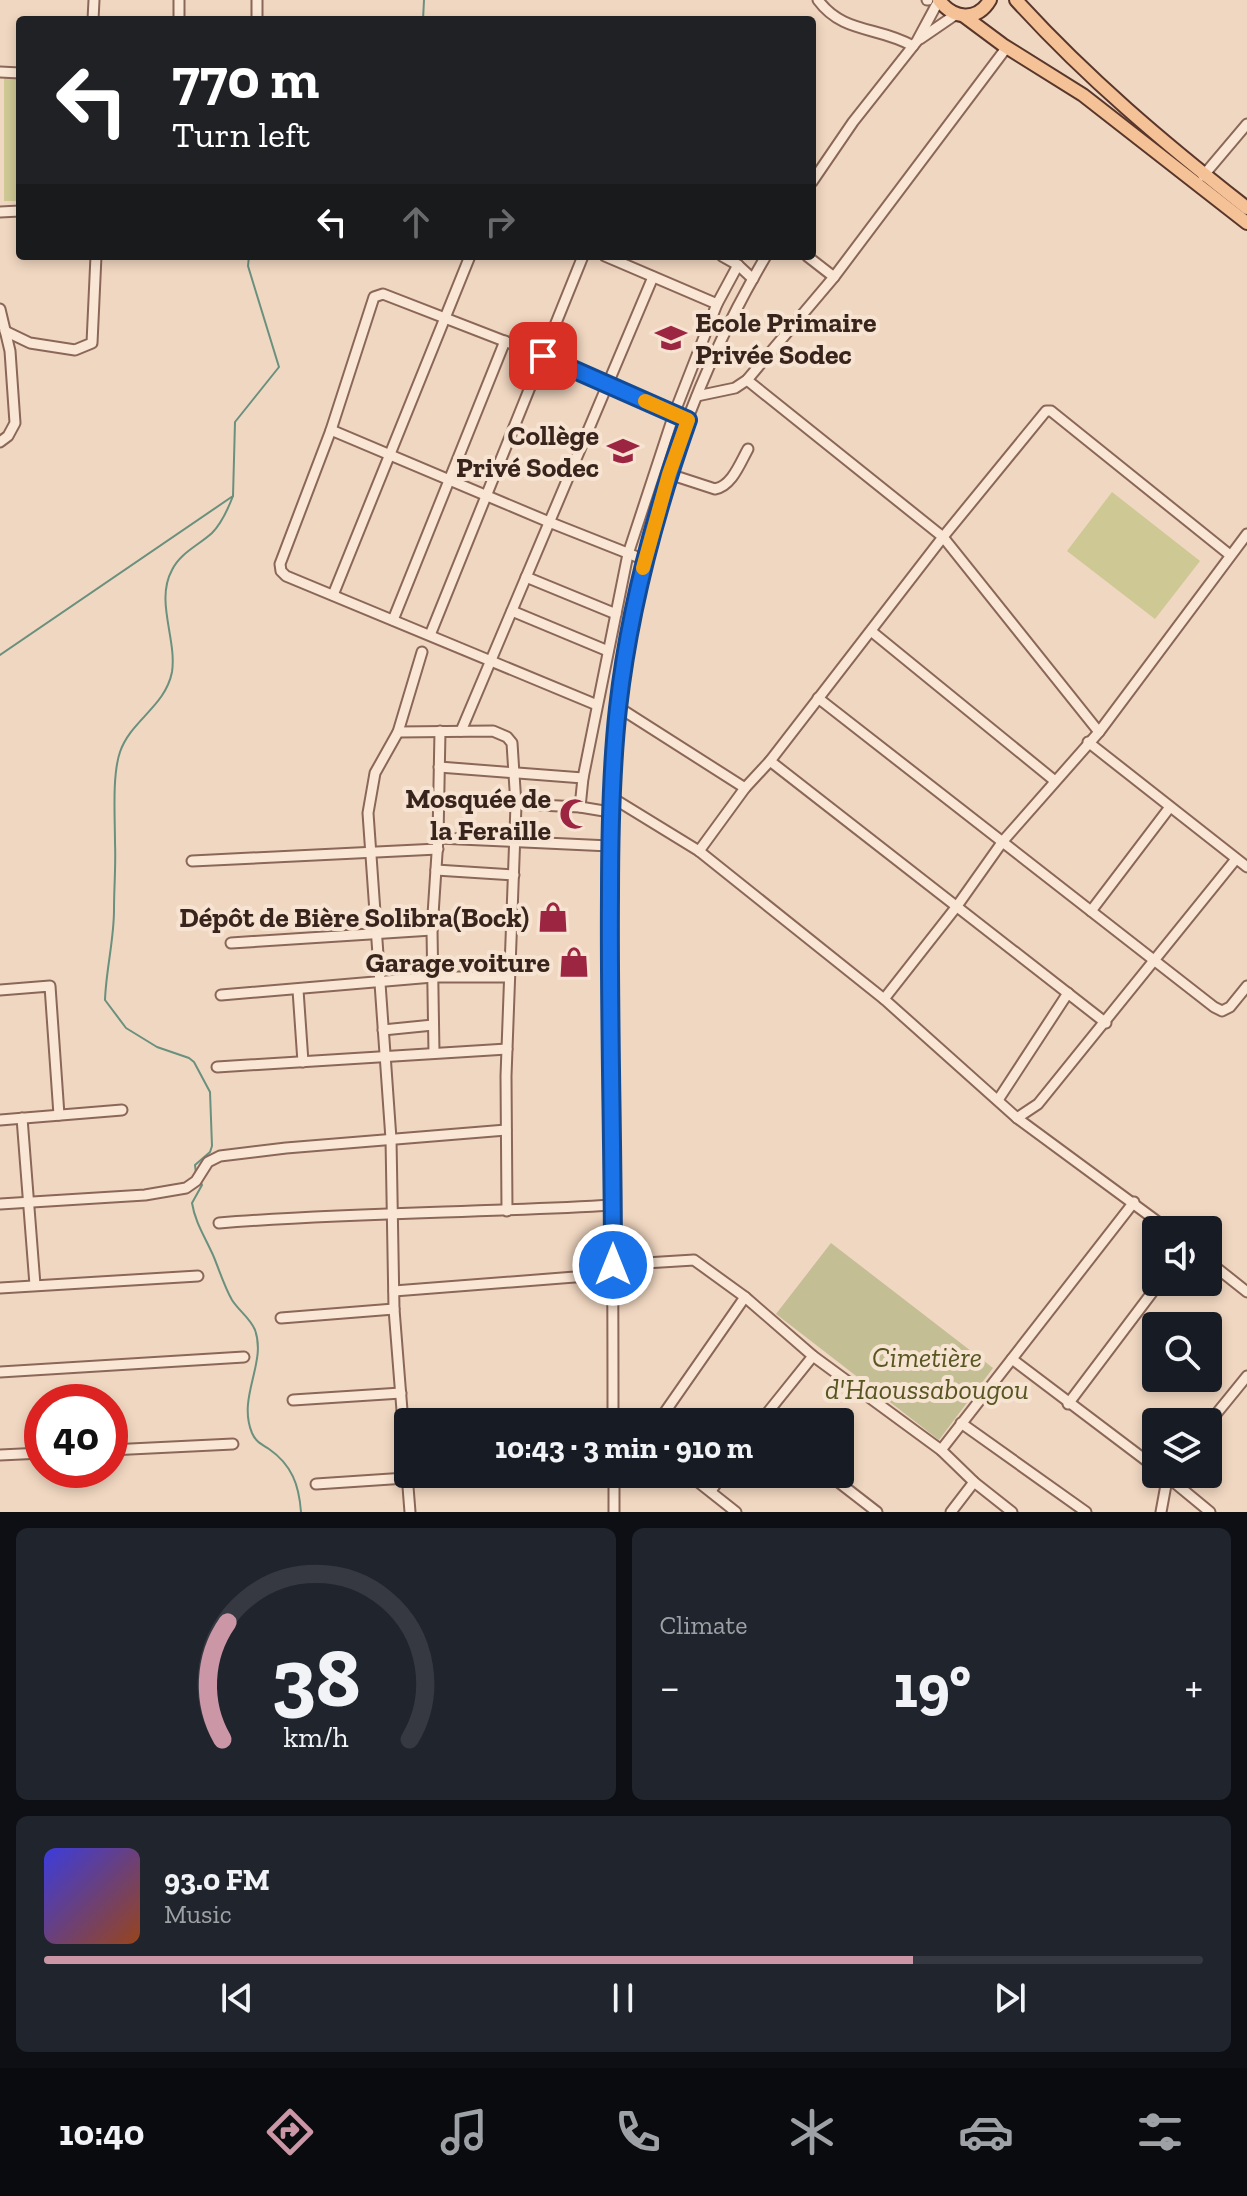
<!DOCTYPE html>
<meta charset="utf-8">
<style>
body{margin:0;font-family:"Zilla Slab",serif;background:#20242c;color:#f1f3f6;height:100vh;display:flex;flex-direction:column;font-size:30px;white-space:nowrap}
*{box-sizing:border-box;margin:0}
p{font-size:26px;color:#9ea1a6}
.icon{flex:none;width:44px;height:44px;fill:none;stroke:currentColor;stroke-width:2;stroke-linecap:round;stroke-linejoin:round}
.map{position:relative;height:1512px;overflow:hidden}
.sheet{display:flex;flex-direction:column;gap:16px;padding:16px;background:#0d0f14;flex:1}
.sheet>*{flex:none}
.top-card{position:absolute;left:16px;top:16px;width:800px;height:244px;border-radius:8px;box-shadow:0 4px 12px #0003;background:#202124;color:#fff;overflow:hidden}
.tools{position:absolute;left:1142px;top:1216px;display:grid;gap:16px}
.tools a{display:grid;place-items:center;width:80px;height:80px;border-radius:8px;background:#171b24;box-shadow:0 4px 12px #0003;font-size:40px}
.speed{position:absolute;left:24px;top:1384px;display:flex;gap:16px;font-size:40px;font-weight:700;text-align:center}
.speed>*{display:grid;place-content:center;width:104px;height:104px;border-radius:50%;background:#171b24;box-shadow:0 4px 12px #0003;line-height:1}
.speed .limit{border:12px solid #d22;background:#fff;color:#111}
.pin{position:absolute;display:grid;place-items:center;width:68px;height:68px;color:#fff;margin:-34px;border-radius:16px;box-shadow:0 4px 12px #0006}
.me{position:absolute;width:88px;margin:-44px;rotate:0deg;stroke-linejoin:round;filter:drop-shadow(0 0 6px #0008)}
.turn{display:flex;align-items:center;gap:28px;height:168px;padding:0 24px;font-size:36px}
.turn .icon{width:104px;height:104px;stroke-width:2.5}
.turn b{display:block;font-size:56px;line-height:68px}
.lanes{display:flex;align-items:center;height:76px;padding:0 24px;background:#0003;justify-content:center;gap:40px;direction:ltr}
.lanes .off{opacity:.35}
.big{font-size:60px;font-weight:800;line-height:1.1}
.sheet .tile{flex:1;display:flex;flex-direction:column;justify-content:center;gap:12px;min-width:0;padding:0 28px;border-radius:12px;background:#20242c}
.sheet .dial{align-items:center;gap:0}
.dial svg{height:208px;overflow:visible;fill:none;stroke:#363941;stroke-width:7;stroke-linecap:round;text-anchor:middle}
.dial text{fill:#f1f3f6;stroke:none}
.song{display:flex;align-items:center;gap:24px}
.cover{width:96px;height:96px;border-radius:12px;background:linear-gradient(135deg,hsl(240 70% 55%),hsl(20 70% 35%))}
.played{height:8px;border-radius:4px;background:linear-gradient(90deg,#cb96a5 75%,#363941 75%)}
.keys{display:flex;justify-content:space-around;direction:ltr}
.heat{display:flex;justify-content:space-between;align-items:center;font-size:44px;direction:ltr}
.sheet .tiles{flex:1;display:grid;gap:16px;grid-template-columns:1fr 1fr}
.tile:last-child{grid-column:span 2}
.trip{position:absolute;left:394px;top:1408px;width:460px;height:80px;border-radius:8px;background:#171b24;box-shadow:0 4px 12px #0003;font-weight:800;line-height:80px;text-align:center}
.dock{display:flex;height:128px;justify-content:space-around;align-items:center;background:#090b0e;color:#9ea1a6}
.dock .icon{width:56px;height:56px}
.dock .active{color:#cb96a5}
.dock b{font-size:36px;color:#f1f3f6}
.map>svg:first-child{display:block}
.green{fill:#cec894}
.cemetery{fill:#c3be94}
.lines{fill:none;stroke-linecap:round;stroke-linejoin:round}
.stream{stroke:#6a907e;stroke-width:2}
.minor-casing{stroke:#8a6758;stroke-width:13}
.major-casing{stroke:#58362c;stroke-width:16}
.minor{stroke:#fae6d4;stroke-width:9}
.major{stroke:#f5c297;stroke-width:12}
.route-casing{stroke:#114b97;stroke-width:20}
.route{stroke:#1a73e8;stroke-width:14}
.slow{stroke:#f59e0b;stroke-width:14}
.labels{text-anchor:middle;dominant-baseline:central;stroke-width:8;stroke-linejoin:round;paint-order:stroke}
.poi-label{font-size:28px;font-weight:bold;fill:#39241d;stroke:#f7e3d1;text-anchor:end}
.park-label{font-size:28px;font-style:italic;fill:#565622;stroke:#f7e3d1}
</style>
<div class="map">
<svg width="1247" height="1512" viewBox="0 0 1247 1512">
<rect width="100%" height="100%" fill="#f0d7c1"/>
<g class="green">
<rect x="4" y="77" width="16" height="124"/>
<path d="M1112 492 1200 561 1155 619 1067 551Z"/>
</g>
<path class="cemetery" d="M831 1243 993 1368 939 1440 776 1314Z"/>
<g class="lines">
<g class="stream">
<path d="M423 20 424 0"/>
<path d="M0 655 233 496 235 422 279 367 248 266 249 256"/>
<path d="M196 1174 195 1165 210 1152 212 1146 210 1092 194 1062 189 1058 157 1047 126 1028 105 1000C106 970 114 940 114 910 114 887 116 865 115 843 115 818 112 775 120 752 131 720 165 707 172 672 177 639 155 601 172 570 180 553 199 545 212 533 221 524 228 509 233 496"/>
<path d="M201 1183 202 1185 192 1203C195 1222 205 1237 213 1255 219 1269 224 1286 232 1300 239 1311 250 1318 255 1330 267 1363 237 1397 252 1433 256 1442 261 1444 269 1449 292 1465 299 1485 301 1512"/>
</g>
<defs>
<g id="minor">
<path d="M179 0V20"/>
<path d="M818 0C843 34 878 26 913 46"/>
<path d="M927 0H928"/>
<path d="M93 20 94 0"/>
<path d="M257 20V0"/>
<path d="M920 39 955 15"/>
<path d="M0 72 20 73"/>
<path d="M1203 176 1247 124"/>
<path d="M812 182 853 122 917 41 939 0"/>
<path d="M0 212 20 211"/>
<path d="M605 256 717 304"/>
<path d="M722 256 738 265 753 279"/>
<path d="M807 256 834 277"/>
<path d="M0 309 10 351 15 423 8 436 0 442"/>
<path d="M5 331 30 343 75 350 92 343 96 256"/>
<path d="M747 380 943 537 1099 732"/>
<path d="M697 396 735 388 747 380 834 277 1007 47"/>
<path d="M331 430 549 522 645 560"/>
<path d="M669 474 715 489C732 486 740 463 748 449"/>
<path d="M526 577 616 614"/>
<path d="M333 595 470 256"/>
<path d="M512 611 608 651"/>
<path d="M393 620 505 341"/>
<path d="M871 631 1055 781"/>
<path d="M430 635 583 256"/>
<path d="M818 698 1214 1007 1222 1011 1230 1007 1247 986"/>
<path d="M597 705 286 576 281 571 280 564 331 430 374 297 383 294 543 356 688 420"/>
<path d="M618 707 745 788"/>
<path d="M461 731 653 277"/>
<path d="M398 732 493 731 507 737 512 743 516 805 506 1076 507 1211"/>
<path d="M1088 742 1247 867"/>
<path d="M770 761 1106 1023"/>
<path d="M439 767 583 778"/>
<path d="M611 797 699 851 884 999 1017 1118 1169 1230"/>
<path d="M438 800 580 807 610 812"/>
<path d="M580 807 583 778 628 554 674 414 717 304 738 265"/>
<path d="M438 838 610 846"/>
<path d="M699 851 745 788 770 761 943 537 1046 411H1051L1230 555"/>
<path d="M192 861 438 849"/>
<path d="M436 870 514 875"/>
<path d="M1091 911 1170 807"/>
<path d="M231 943 432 930"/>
<path d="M0 990 50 986 59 1115"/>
<path d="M298 990 303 1062"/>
<path d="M221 995 433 977H509"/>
<path d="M884 999 957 906 1003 841 1099 732 1247 534"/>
<path d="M383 1030 433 1025"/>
<path d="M434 1053 432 930 438 838 440 731"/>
<path d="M217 1067 507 1049"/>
<path d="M998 1100 1068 993"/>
<path d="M22 1118 35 1285"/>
<path d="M1017 1118 1038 1104 1236 859"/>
<path d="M0 1120 122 1110"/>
<path d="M0 1204 145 1195 186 1188 196 1181 208 1162 220 1156 286 1148 506 1130"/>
<path d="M219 1223C350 1212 482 1213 613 1205"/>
<path d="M1208 1261 1247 1292"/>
<path d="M613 1265 694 1260 745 1297 813 1356 941 1450 974 1482 1012 1512"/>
<path d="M0 1288 198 1276"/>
<path d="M394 1291 613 1274"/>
<path d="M281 1318 394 1309"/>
<path d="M1012 1359 1156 1468"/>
<path d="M0 1372 244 1357"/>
<path d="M293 1400 401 1393"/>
<path d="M1068 1404 1160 1282"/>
<path d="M613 1422C613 1319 613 1216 611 1113 609 978 603 842 618 708 636 550 685 392 766 256"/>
<path d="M658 1422 745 1297"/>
<path d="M760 1422 813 1356"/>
<path d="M961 1423 1086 1512"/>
<path d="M1208 1424 1247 1376"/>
<path d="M110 1450 233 1444"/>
<path d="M941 1450 1134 1202"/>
<path d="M0 1455 42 1453"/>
<path d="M614 1474V1512"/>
<path d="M688 1474 736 1512"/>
<path d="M828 1474 877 1512"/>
<path d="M1164 1474 1210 1512"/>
<path d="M316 1484 466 1474"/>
<path d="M711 1491 723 1474"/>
<path d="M410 1512 394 1309 391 1139 368 813 375 773 398 732 422 652"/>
<path d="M951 1512 974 1482"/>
<path d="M1161 1512 1168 1474"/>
</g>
<g id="major">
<path d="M939 0C953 19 977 22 990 0"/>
<path d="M1016 0C1087 78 1164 143 1247 208"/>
<path d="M964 16 1003 45 1083 95 1247 223"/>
</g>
</defs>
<use href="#minor" class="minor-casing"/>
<use href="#major" class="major-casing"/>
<use href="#minor" class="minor"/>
<use href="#major" class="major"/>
</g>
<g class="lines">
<defs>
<path id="route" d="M543 356 688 420C655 513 629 609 618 708 611 770 610 832 610 895 609 1018 613 1142 613 1265"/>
</defs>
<use href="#route" class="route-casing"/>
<use href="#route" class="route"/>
<path class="slow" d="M643 568 669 474 688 420 645 401"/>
</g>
<defs>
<symbol id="school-bare" viewBox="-9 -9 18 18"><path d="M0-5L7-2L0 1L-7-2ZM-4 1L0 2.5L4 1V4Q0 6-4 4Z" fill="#9c2541" stroke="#f7e3d1" stroke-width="2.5" paint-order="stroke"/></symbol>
<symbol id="mosque-bare" viewBox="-9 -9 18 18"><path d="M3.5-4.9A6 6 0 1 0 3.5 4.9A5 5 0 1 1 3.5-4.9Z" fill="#9c2541" stroke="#f7e3d1" stroke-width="2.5" paint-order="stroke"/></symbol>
<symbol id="shop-bare" viewBox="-9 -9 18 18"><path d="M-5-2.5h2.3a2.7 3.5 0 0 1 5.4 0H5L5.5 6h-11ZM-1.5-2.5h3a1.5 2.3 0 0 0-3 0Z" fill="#9c2541" stroke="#f7e3d1" stroke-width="2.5" paint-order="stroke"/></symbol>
</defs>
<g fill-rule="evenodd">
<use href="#school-bare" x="649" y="316" width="44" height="44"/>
<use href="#school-bare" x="601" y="429" width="44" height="44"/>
<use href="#mosque-bare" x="553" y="792" width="44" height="44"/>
<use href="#shop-bare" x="531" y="895" width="44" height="44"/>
<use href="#shop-bare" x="552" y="940" width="44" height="44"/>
</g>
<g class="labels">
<g class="poi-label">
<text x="695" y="322" text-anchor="start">Ecole Primaire<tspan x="695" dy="32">Privée Sodec</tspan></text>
<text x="599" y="435">Collège<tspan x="599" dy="32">Privé Sodec</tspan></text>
<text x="551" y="798">Mosquée de<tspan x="551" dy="32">la Feraille</tspan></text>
<text x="529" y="917">Dépôt de Bière Solibra(Bock)</text>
<text x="550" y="962">Garage voiture</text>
</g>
<g class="park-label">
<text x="927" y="1357">Cimetière<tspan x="927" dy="32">d'Haoussabougou</tspan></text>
</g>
</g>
</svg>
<div class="tools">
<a><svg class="icon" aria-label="sound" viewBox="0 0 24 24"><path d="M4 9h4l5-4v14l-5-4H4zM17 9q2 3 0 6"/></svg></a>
<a><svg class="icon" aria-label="search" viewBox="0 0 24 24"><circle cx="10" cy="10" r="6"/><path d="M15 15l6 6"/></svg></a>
<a><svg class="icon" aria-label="layers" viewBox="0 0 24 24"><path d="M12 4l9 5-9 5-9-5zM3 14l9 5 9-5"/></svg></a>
</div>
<div class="speed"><div class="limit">40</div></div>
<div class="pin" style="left:543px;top:356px;background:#d93025"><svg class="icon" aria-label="arrive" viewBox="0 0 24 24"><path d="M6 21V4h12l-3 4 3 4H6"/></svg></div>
<svg class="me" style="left:613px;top:1265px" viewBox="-20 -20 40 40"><circle r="17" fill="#1a73e8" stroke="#fff" stroke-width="3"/><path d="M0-11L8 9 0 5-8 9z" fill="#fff"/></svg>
<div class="trip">10:43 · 3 min · 910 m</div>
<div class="top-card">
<div class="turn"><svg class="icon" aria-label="left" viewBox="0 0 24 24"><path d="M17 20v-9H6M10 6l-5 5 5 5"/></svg><div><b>770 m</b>Turn left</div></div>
<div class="lanes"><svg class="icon" aria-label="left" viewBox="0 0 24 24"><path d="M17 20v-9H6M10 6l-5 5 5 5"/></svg><svg class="icon off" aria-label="ahead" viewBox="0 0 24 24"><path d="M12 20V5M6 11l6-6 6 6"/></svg><svg class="icon off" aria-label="right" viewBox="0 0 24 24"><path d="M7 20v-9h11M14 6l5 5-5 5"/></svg></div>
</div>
</div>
<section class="sheet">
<div class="tiles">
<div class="tile dial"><svg viewBox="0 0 100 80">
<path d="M14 69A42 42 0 1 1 86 69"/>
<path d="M14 69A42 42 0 0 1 16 24" stroke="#cb96a5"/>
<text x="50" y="56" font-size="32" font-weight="700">38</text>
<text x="50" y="72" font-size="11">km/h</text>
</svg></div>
<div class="tile"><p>Climate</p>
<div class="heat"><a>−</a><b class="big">19°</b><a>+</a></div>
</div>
<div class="tile">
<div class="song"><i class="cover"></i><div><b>93.0 FM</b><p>Music</p></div></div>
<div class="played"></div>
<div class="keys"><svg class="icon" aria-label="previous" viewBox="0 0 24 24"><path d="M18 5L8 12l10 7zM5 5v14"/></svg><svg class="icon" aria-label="pause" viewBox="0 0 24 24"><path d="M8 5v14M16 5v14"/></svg><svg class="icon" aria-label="next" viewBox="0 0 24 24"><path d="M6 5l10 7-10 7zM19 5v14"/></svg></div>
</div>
</div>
</section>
<nav class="dock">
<b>10:40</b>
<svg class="icon active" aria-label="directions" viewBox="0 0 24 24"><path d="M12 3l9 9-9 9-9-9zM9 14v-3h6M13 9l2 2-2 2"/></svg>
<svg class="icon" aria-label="music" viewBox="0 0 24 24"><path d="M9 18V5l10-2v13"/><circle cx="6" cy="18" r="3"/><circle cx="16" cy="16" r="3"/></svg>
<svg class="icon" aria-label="phone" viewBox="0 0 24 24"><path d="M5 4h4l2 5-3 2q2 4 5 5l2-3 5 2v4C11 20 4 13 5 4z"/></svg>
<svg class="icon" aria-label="climate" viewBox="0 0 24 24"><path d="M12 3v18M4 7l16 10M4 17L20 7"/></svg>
<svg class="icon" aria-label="car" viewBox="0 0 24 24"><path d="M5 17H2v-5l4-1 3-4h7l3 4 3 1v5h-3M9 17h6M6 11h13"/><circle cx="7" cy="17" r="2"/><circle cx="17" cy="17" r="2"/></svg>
<svg class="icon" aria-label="filters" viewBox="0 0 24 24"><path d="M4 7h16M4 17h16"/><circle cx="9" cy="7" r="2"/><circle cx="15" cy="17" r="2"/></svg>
</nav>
